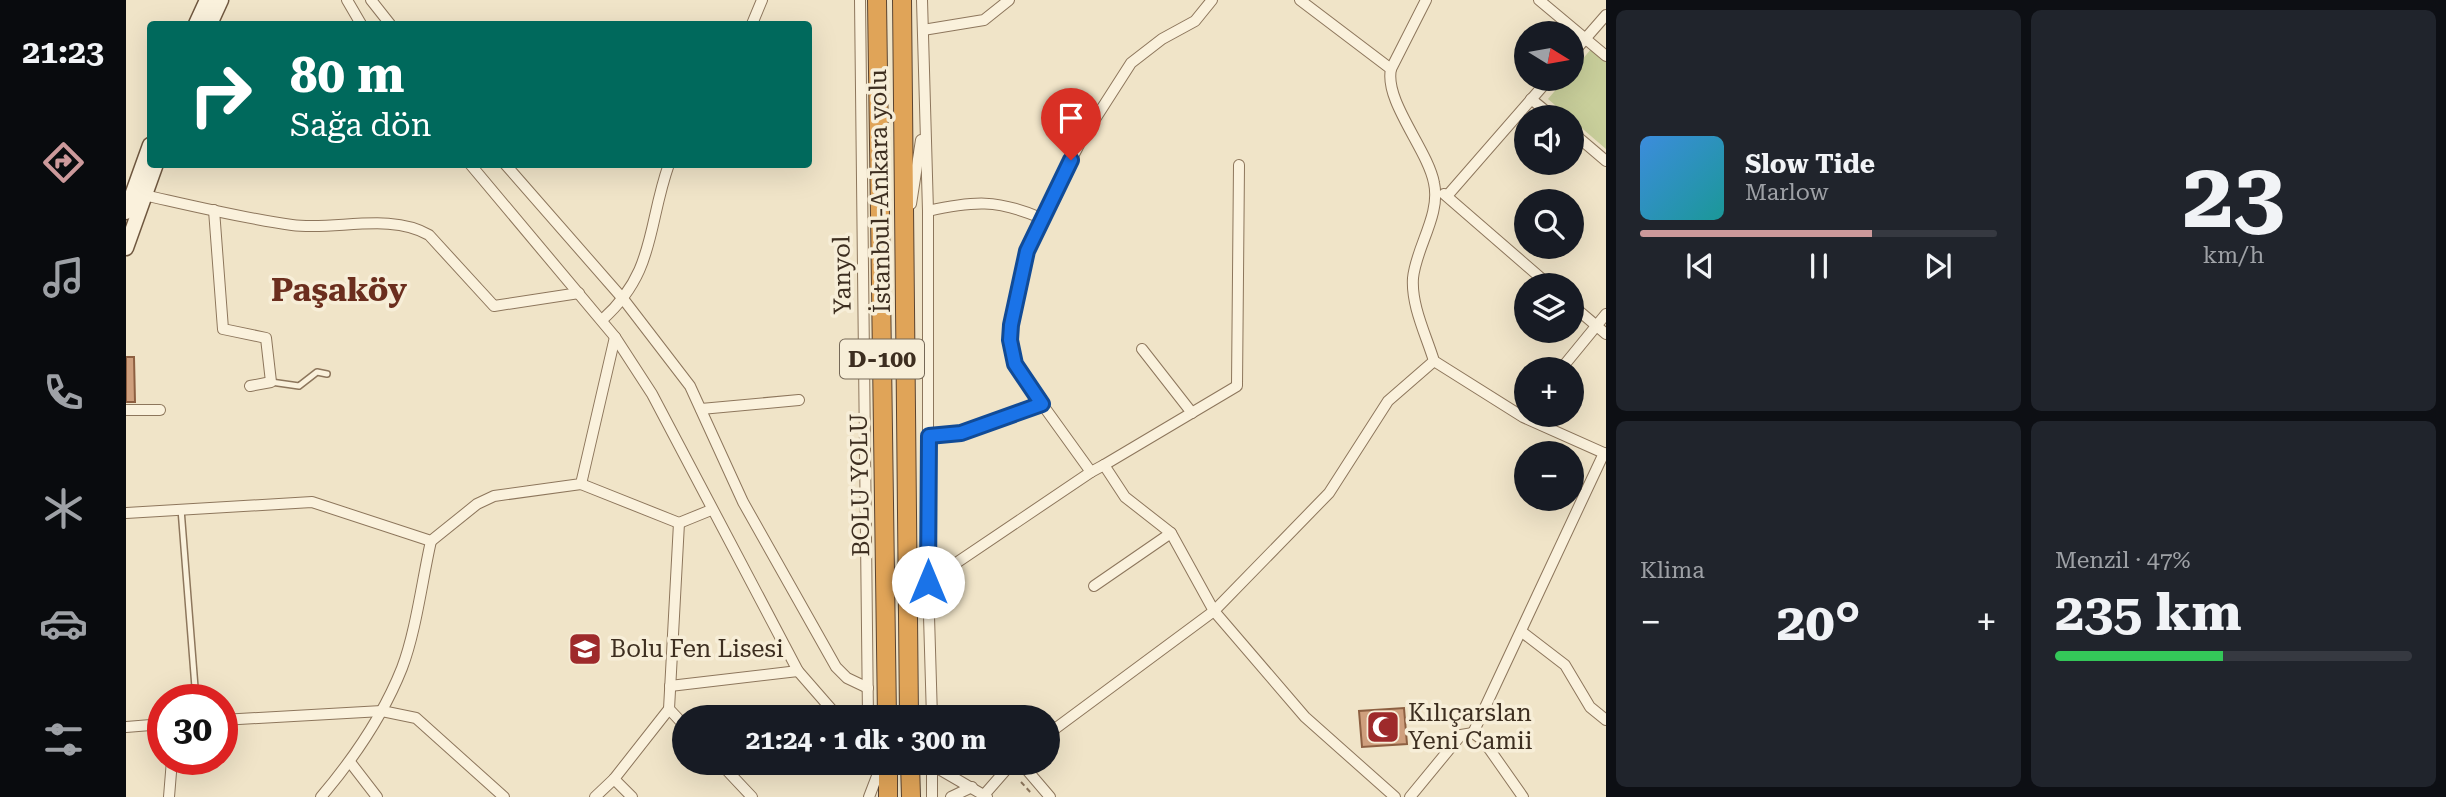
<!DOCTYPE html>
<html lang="tr">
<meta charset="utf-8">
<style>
body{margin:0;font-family:"Roboto Serif",serif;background:#20242c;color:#f1f3f6;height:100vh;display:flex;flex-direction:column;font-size:26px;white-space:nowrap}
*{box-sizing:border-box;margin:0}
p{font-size:23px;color:#9ea1a6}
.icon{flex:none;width:38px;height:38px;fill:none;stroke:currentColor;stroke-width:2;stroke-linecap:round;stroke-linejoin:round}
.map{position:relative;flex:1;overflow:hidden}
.panel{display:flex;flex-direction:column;gap:10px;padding:10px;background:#0d0f14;width:840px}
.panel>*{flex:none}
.hud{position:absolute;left:21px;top:21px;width:665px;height:147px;border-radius:7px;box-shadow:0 7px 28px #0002;background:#00695c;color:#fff;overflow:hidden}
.needle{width:46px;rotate:101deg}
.buttons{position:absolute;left:1388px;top:21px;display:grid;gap:14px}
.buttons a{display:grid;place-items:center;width:70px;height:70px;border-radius:50%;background:#171b24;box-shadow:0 7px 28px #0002;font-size:35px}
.speed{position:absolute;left:21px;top:684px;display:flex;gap:14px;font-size:35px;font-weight:700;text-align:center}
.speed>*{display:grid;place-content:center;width:91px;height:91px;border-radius:50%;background:#171b24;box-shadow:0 7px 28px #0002;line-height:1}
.speed .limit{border:10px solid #d22;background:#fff;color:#111}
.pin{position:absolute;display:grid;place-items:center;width:60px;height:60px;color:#fff;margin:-72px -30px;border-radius:50% 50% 50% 0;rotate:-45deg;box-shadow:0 0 7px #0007}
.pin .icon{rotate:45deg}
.me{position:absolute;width:77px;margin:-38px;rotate:0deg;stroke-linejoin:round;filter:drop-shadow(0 0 5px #0008)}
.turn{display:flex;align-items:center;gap:24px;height:147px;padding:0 28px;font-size:32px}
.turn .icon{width:91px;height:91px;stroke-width:2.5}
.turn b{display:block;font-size:49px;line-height:60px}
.big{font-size:52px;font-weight:700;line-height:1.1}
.panel .card{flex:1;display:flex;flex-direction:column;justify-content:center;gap:10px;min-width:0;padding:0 24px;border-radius:10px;background:#20242c}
.panel .dial{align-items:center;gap:0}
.dial b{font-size:91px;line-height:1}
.song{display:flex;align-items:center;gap:21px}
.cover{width:84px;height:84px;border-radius:10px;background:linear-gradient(135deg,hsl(210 70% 55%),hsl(180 70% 35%))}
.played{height:7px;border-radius:4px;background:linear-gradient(90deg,#cc999b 65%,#363941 65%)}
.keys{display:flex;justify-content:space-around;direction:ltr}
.heat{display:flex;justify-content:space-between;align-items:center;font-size:38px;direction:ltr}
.charge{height:10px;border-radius:5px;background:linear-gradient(90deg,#34c759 47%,#363941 0)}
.panel .tiles{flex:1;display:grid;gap:10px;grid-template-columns:repeat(2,1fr)}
.trip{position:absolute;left:546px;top:705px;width:388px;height:70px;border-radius:35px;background:#171b24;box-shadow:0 7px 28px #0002;font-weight:700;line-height:70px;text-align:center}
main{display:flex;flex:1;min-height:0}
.tab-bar{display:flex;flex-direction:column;width:126px;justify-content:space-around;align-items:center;background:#090b0e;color:#9ea1a6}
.tab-bar .icon{width:49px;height:49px}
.tab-bar .active{color:#cc999b}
.tab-bar b{font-size:32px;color:#f1f3f6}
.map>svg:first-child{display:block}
.green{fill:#c9cf9b}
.building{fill:#cf9f7d;stroke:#8d5f41;stroke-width:2}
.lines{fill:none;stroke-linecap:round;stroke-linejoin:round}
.lane-casing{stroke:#8d765c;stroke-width:8}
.street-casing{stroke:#8d765c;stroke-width:12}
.secondary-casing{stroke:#6f573f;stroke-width:17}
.highway-casing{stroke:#5b4430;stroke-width:20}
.path{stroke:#8d765c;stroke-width:2;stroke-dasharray:5 3.5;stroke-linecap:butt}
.lane{stroke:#faf1dc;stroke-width:5}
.street{stroke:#faf1dc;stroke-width:10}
.secondary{stroke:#faf1dc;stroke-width:14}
.highway{stroke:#e0a458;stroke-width:18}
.route-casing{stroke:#114b97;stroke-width:18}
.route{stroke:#1a73e8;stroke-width:12}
.labels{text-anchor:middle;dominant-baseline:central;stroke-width:7;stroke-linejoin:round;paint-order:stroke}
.shield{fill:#f7eed8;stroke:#756857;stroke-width:2}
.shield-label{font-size:23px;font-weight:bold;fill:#3d2e20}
.street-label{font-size:24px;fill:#3d2e20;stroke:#f7eed8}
.poi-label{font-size:24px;fill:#3d2e20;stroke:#f7eed8;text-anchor:start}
.district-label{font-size:32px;font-weight:bold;fill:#6b2e1e;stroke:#f7eed8}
</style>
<main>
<nav class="tab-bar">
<b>21:23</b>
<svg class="icon active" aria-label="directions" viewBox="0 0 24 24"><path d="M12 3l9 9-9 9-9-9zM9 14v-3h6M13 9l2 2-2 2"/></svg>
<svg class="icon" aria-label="music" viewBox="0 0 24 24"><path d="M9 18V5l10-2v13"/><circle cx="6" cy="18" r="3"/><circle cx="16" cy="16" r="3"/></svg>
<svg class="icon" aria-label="phone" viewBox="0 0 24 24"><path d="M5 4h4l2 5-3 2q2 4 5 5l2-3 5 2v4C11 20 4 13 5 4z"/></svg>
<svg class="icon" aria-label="climate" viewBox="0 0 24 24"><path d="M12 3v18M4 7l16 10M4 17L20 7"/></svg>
<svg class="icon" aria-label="car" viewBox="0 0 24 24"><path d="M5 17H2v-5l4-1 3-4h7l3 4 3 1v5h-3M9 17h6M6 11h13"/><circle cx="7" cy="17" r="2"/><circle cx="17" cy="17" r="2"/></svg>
<svg class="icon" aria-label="filters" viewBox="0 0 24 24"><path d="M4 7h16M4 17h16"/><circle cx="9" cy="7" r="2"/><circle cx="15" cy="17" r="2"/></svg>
</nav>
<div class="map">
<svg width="1480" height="797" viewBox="0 0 1480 797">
<rect width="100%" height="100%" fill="#f0e4c8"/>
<path class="green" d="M1465 49 1480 62V149L1422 99 1439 79H1446V72Z"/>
<g class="building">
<path d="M0 357H8L9 402H0Z"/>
<path d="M1278 708 1281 744 1236 747 1233 711Z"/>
</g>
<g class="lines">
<defs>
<g id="lane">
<path d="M145 382 173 386 191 372 201 374"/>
<path d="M55 509 70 700"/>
</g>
<g id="street">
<path d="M221 0 235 24"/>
<path d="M245 0 264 24"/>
<path d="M734 0 742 718"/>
<path d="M796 0 802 211V582L806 718"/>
<path d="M1174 0 1265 69C1258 101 1302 150 1308 183 1315 215 1290 247 1287 278 1285 305 1300 335 1308 361L1397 417 1480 454"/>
<path d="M1413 0 1480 56"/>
<path d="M626 24 636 0"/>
<path d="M797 30 858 20 883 0"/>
<path d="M1446 54 1480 15"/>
<path d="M1265 69 1300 0"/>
<path d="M1405 99 1427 117"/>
<path d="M1446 132 1480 161"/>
<path d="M344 164 489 337 526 394 672 671 713 718"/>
<path d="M379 164 498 300 564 386 617 502 710 667 721 678 742 688"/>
<path d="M1318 194 1423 285"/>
<path d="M18 195C67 206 116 218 166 225 209 231 264 212 303 235L368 306 453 293"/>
<path d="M1321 196 1423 79"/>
<path d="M785 204 795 140"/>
<path d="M88 210 97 329 140 338 145 382 124 386"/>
<path d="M802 211C847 201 871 199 915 218"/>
<path d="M1446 305 1480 334"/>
<path d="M476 320C530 272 521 226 543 164"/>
<path d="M1016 349 1066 413"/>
<path d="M1435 369 1480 314"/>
<path d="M575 409 673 400"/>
<path d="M0 410H34"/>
<path d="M803 436 835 433 916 404 889 364 884 340 899 259 915 218 955 141 1005 63 1036 39 1069 21 1086 0"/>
<path d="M978 465 1111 386 1113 165"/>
<path d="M965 472 978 465 999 497 1045 533 1088 611 1179 717 1269 797"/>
<path d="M455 484 553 523 585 510"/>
<path d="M0 513 186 502 305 541 351 504 368 496 455 484 489 337"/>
<path d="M553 523 543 709 558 725"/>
<path d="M802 582 965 472 916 404"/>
<path d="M968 586 1045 533"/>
<path d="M1396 632 1439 665 1464 707 1480 720"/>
<path d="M544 686 672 671"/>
<path d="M96 720 256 711 290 718 378 797"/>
<path d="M0 727 37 724"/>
<path d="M1347 733 1478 453"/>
<path d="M922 734 1088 611 1203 493 1262 401 1308 361"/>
<path d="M224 762 251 797"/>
<path d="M594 763 626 797"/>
<path d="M806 763V797"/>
<path d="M895 763 924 797"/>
<path d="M806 765 861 797"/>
<path d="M488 779 506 797"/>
<path d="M858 795 886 763"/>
<path d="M43 797 46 760"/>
<path d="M195 797C228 758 257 716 276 668 290 631 296 581 305 541"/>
<path d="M469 797 488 779 543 709"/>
<path d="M743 797 756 763"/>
<path d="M825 797 846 787"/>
<path d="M1284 797 1335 735 1347 733 1357 740 1397 797"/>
</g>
<g id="secondary">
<path d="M70 24 81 0"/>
<path d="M84 24 95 0"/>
<path d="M0 212 24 145"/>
<path d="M0 248 30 164"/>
</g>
<g id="highway">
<path d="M751 0 761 718"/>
<path d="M776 0 783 718"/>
<path d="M762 763V797"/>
<path d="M784 763 785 797"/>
</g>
</defs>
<use href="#lane" class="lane-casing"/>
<use href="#street" class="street-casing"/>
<use href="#secondary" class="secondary-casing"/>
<use href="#highway" class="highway-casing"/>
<path class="path" d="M895 782 906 794"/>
<use href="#lane" class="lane"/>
<use href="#street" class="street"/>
<use href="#secondary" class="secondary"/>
<use href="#highway" class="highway"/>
</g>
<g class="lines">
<defs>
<path id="route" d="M802 582 803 436 835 433 916 404 889 364 884 340 885 325 901 251 945 160"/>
</defs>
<use href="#route" class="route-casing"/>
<use href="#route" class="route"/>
</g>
<defs>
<symbol id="school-square" viewBox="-11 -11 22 22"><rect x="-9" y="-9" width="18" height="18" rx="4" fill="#9e2a2b" stroke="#f7eed8"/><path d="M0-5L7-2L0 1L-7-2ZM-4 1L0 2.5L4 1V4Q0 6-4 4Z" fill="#fff"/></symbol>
<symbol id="mosque-square" viewBox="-11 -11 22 22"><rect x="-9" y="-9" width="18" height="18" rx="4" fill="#9e2a2b" stroke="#f7eed8"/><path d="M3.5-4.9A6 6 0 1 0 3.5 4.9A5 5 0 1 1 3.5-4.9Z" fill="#fff"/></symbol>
</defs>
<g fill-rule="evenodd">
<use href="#school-square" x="440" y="630" width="38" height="38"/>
<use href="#mosque-square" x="1238" y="708" width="38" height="38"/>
</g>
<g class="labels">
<rect class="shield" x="714" y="339.5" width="84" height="39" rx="5"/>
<g class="shield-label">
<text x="756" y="359">D-100</text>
</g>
<g class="street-label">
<text transform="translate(754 191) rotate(-91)">İstanbul-Ankara yolu</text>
<text transform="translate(716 275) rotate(-91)">Yanyol</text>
<text transform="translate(734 485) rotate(-91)">BOLU YOLU</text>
</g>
<g class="poi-label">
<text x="484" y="649">Bolu Fen Lisesi</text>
<text x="1282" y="713">Kılıçarslan<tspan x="1282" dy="28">Yeni Camii</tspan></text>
</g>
<g class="district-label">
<text x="213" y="290">Paşaköy</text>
</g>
</g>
</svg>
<div class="buttons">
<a><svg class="needle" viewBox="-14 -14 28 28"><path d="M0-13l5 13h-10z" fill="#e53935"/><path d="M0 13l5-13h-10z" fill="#9ea1a6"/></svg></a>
<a><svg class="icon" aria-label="sound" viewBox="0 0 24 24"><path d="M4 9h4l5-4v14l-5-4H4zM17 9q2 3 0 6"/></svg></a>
<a><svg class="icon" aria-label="search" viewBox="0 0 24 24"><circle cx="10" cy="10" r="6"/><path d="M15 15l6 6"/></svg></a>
<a><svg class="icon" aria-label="layers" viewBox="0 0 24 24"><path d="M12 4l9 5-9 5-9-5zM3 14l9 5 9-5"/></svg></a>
<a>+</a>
<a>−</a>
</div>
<div class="speed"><div class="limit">30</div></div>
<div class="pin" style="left:945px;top:160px;background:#d93025"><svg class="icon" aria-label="arrive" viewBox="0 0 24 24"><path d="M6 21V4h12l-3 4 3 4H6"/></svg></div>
<svg class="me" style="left:802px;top:582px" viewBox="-20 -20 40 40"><circle r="19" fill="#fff"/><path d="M0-13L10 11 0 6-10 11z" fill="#1a73e8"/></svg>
<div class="trip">21:24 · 1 dk · 300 m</div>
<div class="hud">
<div class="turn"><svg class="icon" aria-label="right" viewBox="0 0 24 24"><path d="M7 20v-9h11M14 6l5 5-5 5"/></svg><div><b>80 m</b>Sağa dön</div></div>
</div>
</div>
<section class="panel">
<div class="tiles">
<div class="card">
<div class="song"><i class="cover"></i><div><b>Slow Tide</b><p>Marlow</p></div></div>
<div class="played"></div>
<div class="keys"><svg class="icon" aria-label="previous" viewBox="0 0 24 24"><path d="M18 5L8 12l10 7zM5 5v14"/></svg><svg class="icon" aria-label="pause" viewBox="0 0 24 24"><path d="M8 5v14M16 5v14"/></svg><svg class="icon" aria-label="next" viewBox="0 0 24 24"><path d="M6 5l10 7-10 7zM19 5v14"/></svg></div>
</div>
<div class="card dial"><b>23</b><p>km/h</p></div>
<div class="card"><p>Klima</p>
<div class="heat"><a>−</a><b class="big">20°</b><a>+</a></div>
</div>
<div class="card"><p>Menzil · 47%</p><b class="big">235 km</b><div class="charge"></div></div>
</div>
</section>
</main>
